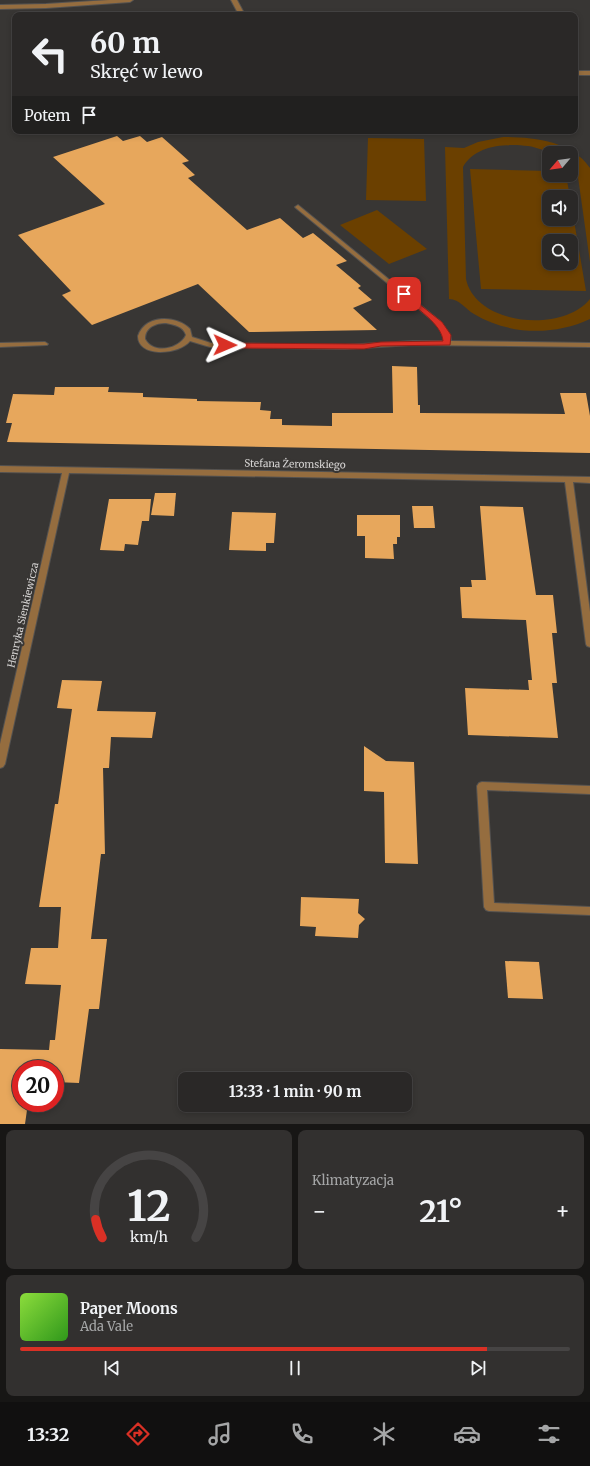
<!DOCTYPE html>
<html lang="pl">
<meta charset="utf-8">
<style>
body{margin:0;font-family:Merriweather,serif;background:#32302f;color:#f1f3f6;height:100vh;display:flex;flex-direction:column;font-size:15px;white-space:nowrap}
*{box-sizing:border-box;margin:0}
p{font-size:13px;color:#a5a6a7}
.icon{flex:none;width:22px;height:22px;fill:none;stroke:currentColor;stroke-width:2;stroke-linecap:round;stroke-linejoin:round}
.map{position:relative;height:1124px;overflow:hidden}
.details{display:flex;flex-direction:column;gap:6px;padding:6px;background:#171615;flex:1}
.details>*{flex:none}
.guide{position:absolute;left:12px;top:12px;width:566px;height:122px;border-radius:8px;box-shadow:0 2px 6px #0003,0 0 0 1px #464444;background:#2a2827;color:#f1f3f6;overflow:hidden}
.needle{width:26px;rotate:241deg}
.tools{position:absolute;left:542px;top:146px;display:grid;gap:8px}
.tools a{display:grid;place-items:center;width:36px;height:36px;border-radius:8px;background:#2a2827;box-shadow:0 2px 6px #0003,0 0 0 1px #464444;font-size:20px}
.speed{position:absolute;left:12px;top:1060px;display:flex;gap:8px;font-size:20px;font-weight:700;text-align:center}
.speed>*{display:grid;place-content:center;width:52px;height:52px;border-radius:50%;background:#2a2827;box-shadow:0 2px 6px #0003,0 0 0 1px #464444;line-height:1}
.speed .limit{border:6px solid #d22;background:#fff;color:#111}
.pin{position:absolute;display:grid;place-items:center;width:34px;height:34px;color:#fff;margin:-17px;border-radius:8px;box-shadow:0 2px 6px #0006}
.me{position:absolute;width:44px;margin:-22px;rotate:91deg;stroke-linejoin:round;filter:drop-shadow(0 0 3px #0008)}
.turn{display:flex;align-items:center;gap:14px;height:84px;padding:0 12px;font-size:18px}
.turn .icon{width:52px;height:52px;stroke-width:2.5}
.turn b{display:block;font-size:28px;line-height:34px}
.then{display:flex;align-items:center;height:38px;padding:0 12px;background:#0003;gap:8px;font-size:15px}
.big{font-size:30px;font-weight:700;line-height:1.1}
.details .widget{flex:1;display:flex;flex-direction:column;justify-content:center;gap:6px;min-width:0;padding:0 14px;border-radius:8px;background:#32302f}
.details .dial{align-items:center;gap:0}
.dial svg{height:104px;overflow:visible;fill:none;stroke:#464444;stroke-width:7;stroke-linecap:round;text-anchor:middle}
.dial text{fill:#f1f3f6;stroke:none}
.song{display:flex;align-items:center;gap:12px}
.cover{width:48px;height:48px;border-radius:6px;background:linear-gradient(135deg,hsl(90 70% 55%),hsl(110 70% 35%))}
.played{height:4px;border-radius:2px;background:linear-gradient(90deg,#d93025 85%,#464444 85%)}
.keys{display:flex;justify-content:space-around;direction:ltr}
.heat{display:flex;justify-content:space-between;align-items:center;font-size:22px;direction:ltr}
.details .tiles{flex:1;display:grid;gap:6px;grid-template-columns:1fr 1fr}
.widget:last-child{grid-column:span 2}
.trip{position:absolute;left:178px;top:1072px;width:234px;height:40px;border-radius:8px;background:#2a2827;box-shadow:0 2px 6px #0003,0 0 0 1px #464444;font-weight:700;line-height:40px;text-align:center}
.menu{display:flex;height:64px;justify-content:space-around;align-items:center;background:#111010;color:#a5a6a7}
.menu .icon{width:28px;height:28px}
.menu .on{color:#d93025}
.menu b{font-size:18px;color:#f1f3f6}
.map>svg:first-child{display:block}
.green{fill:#6b4000;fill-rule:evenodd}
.building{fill:#e7a75c}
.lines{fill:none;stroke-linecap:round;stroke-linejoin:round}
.service-casing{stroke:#545250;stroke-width:2}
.minor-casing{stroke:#545250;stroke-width:2}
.service{fill:#956d3f;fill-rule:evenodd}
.minor{fill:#956d3f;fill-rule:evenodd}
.route{fill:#d93025;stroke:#8d1f18}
.labels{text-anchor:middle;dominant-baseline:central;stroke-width:4;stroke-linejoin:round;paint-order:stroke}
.street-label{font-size:10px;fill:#d4d2d1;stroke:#383634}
</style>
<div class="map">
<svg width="590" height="1124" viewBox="0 0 590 1124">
<rect width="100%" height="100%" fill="#383634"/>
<g class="green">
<path d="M503 137C533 137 572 141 590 168V262L578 177 571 164V153C566 153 560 154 555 153 546 152 537 147 528 146 506 143 475 145 463 167L466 279C476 326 563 333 590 299V319C554 336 509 335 474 314 465 309 460 299 449 299L445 147 464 148 478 142Z"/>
<path d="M368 138 424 139 426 201 366 200Z"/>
<path d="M470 169 549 171V175H566L570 197H549V219H571V203L586 291 481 289ZM549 241H571V263H549Z"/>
<path d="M377 210 427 249 389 264 340 225Z"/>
</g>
<g class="building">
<path d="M117 136 123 141 140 136 147 142 162 137 189 161 182 163 195 175 188 178 247 230 280 218 303 238 313 233 347 261 336 265 361 286 358 288 372 300 353 308 377 330 249 332 198 284 92 325 62 295 71 291 18 235 105 204 53 157Z"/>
<path d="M392 366 417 367 418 405H420V413L565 414 560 393H586L590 416V453L7 442 12 423H6L13 394 54 395 55 387H109L108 392 143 393V397L197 399V401L261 402 260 410 271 411 270 419H282V425L332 426V413H393Z"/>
<path d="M155 493H176L174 516 151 515Z"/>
<path d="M109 499H151L149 521H142L138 545 125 544 124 551 100 550Z"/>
<path d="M412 506H433L435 528H414Z"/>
<path d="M480 506 523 507 536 595H553L557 633H552L557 683H552L558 738 468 735 465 688 529 690 528 680H532L526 620 462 618 460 587H472L471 580H486Z"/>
<path d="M232 512 276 513 274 543H266V551L229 550Z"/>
<path d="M357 515H400V537H397V544H393L394 559 365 558V536H357Z"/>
<path d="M62 680 102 681 97 711 156 712 152 738 111 737 109 768H103L105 854H101L91 939H107L99 1009H89L79 1083 55 1082V1069H21V1103H28L25 1124H0V1049L49 1050 50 1040H55L61 985 25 984 31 948H58L61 907H39L55 804H58L72 709 57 708Z"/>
<path d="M364 746 386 761 414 762 418 864 385 863 384 792 364 791Z"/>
<path d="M301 897 359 899 358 913 365 919 359 925 358 938 315 936 316 927 300 926Z"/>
<path d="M505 961 539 962 543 999 508 998Z"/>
</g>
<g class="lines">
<defs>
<g id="service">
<path d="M231 0H237L245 15H239Z"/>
<rect x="575" y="71" width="15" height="4"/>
<path d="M575 93 578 95V100H575Z"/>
<path d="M298 205 441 322 450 335 451 341 590 343V347L413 345 345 349 210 347 190 341C179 355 138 358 138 336 145 314 177 315 190 329L192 337 211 343 345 345 413 341H444V335L437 324 296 208 295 207ZM166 323C175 325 183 326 186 335 180 349 153 355 145 339 145 327 156 323 166 323Z"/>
<path d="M45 342 48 344 47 345 0 347V343Z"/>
<path d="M482 782 590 786V794L487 790 494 903 590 907V915L489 911 486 910 484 907 477 786 479 783Z"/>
</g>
<g id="minor">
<path d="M109 0H133L130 2 46 8 0 9V5L46 4Z"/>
<path d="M0 466 590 477V483L573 482 590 612V647L587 646 586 644 565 482 69 473 5 764 3 767 0 768V744L62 473 0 472Z"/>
</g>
</defs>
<use href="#service" class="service-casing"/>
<use href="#minor" class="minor-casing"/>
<use href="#service" class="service"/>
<use href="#minor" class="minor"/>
</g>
<path class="route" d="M404 292 442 322 451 335 450 345 381 346 364 349 225 348 221 345 225 343 364 344 381 342 443 341C442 324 415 307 401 296V293Z"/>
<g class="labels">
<g class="street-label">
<text transform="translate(295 464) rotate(1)">Stefana Żeromskiego</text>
<text transform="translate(23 615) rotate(-77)">Henryka Sienkiewicza</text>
</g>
</g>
</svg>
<div class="tools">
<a><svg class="needle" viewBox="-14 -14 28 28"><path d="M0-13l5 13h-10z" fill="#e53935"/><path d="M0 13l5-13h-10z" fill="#a5a6a7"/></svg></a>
<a><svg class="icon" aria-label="sound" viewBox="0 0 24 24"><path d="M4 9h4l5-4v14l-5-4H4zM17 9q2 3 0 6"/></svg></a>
<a><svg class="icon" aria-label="search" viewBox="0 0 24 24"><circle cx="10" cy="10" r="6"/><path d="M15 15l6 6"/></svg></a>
</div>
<div class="speed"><div class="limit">20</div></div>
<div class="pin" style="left:404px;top:294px;background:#d93025"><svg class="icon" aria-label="arrive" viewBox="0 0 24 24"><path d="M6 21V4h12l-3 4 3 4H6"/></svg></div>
<svg class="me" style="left:225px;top:345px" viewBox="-20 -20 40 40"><path d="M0-17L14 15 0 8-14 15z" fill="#d93025" stroke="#fff" stroke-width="4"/></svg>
<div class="trip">13:33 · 1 min · 90 m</div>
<div class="guide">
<div class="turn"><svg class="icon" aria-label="left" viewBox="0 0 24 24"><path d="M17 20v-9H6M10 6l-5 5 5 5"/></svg><div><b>60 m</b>Skręć w lewo</div></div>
<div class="then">Potem<svg class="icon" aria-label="arrive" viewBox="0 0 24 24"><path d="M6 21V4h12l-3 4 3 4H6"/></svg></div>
</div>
</div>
<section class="details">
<div class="tiles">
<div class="widget dial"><svg viewBox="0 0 100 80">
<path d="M14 69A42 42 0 1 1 86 69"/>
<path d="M14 69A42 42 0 0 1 9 55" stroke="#d93025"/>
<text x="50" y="56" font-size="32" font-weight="700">12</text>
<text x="50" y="72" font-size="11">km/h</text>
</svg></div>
<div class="widget"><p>Klimatyzacja</p>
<div class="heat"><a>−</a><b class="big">21°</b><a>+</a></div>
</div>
<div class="widget">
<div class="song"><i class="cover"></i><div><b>Paper Moons</b><p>Ada Vale</p></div></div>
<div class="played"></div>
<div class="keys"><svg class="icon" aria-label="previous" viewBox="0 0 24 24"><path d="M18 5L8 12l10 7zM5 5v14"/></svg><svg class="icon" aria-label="pause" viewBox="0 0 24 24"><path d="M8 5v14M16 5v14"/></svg><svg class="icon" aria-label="next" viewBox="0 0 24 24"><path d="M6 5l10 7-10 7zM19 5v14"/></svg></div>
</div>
</div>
</section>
<nav class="menu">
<b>13:32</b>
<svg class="icon on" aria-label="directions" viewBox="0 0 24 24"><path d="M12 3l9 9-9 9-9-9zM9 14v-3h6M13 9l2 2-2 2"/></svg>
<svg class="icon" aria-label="music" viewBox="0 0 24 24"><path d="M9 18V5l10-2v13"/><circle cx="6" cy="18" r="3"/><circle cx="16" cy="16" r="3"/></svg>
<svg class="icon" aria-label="phone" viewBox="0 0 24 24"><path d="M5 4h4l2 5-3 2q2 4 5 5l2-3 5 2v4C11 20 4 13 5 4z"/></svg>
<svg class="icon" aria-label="climate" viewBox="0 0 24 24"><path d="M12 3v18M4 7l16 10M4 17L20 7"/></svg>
<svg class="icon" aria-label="car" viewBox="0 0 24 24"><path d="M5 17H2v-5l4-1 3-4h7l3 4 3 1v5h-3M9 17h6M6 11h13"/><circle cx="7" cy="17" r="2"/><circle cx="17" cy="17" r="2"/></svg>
<svg class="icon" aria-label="filters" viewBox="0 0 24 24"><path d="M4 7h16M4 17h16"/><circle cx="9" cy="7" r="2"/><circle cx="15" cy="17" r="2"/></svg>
</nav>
